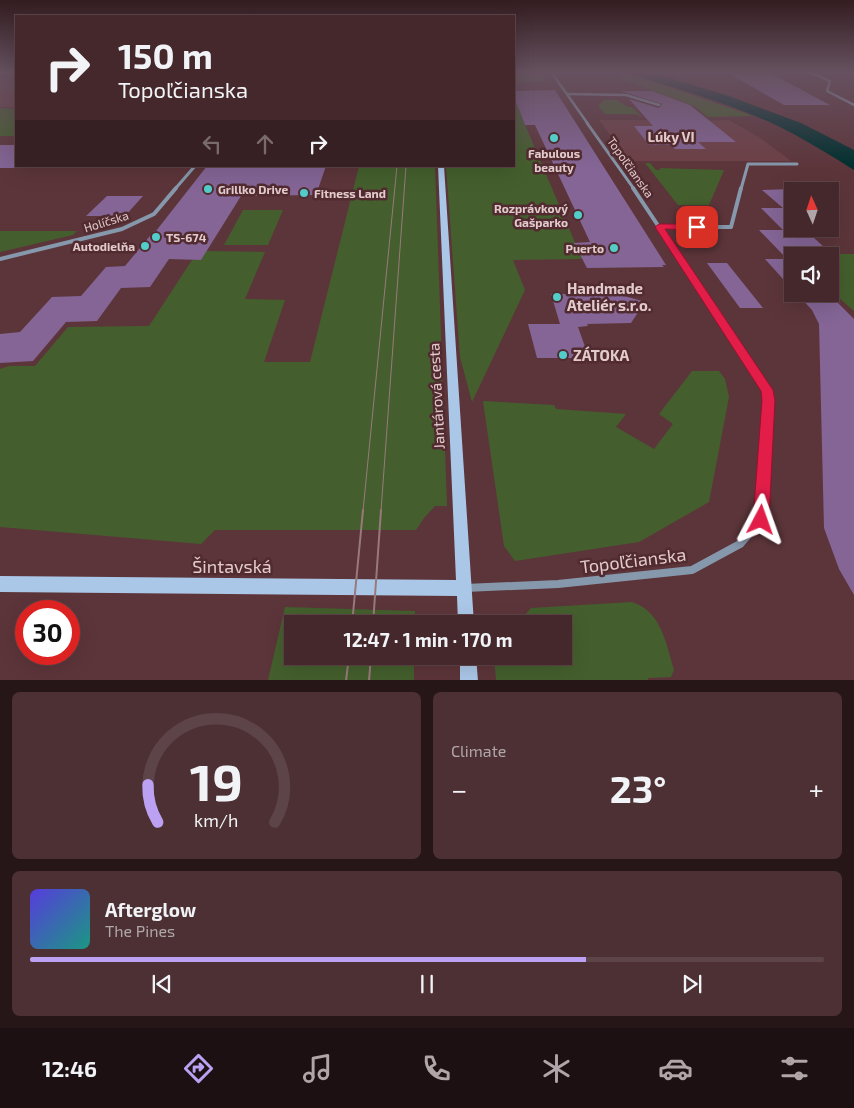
<!DOCTYPE html>
<meta charset="utf-8">
<style>
body{margin:0;font-family:"Exo 2",sans-serif;background:#4c3034;color:#f1f3f6;height:100vh;display:flex;flex-direction:column;font-size:19px;white-space:nowrap}
*{box-sizing:border-box;margin:0}
p{font-size:16px;color:#b0a6a9}
.icon{flex:none;width:28px;height:28px;fill:none;stroke:currentColor;stroke-width:2;stroke-linecap:round;stroke-linejoin:round}
.map{position:relative;height:680px;overflow:hidden}
.side{display:flex;flex-direction:column;gap:12px;padding:12px;background:#261618;flex:1}
.side>*{flex:none}
.top-card{position:absolute;left:15px;top:15px;width:500px;height:152px;border-radius:0px;box-shadow:0 5px 20px #0002,0 0 0 1px #5d4448;background:#45282c;color:#f1f3f6;overflow:hidden}
.needle{width:32px;rotate:357deg}
.tools{position:absolute;left:784px;top:182px;display:grid;gap:10px}
.tools a{display:grid;place-items:center;width:55px;height:55px;border-radius:0px;background:#45282c;box-shadow:0 5px 20px #0002,0 0 0 1px #5d4448;font-size:25px}
.speed{position:absolute;left:15px;top:600px;display:flex;gap:10px;font-size:25px;font-weight:700;text-align:center}
.speed>*{display:grid;place-content:center;width:65px;height:65px;border-radius:50%;background:#45282c;box-shadow:0 5px 20px #0002,0 0 0 1px #5d4448;line-height:1}
.speed .limit{border:8px solid #d22;background:#fff;color:#111}
.pin{position:absolute;display:grid;place-items:center;width:42px;height:42px;color:#fff;margin:-21px;border-radius:10px;box-shadow:0 2px 8px #0006}
.me{position:absolute;width:55px;margin:-28px;rotate:4deg;stroke-linejoin:round;filter:drop-shadow(0 0 4px #0008)}
.turn{display:flex;align-items:center;gap:18px;height:105px;padding:0 20px;font-size:22px}
.turn .icon{width:65px;height:65px;stroke-width:2.5}
.turn b{display:block;font-size:35px;line-height:42px}
.lanes{display:flex;align-items:center;height:48px;padding:0 20px;background:#0003;justify-content:center;gap:25px;direction:ltr}
.lanes .off{opacity:.35}
.big{font-size:38px;font-weight:700;line-height:1.1}
.side .card{flex:1;display:flex;flex-direction:column;justify-content:center;gap:8px;min-width:0;padding:0 18px;border-radius:8px;background:#4c3034}
.side .dial{align-items:center;gap:0}
.dial svg{height:130px;overflow:visible;fill:none;stroke:#5d4448;stroke-width:7;stroke-linecap:round;text-anchor:middle}
.dial text{fill:#f1f3f6;stroke:none}
.song{display:flex;align-items:center;gap:15px}
.cover{width:60px;height:60px;border-radius:8px;background:linear-gradient(135deg,hsl(250 70% 55%),hsl(170 70% 35%))}
.played{height:5px;border-radius:2px;background:linear-gradient(90deg,#bca0f2 70%,#5d4448 70%)}
.keys{display:flex;justify-content:space-around;direction:ltr}
.heat{display:flex;justify-content:space-between;align-items:center;font-size:28px;direction:ltr}
.side .tiles{flex:1;display:grid;gap:12px;grid-template-columns:1fr 1fr}
.card:last-child{grid-column:span 2}
.trip{position:absolute;left:284px;top:615px;width:288px;height:50px;border-radius:0px;background:#45282c;box-shadow:0 5px 20px #0002,0 0 0 1px #5d4448;font-weight:700;line-height:50px;text-align:center}
.tabs{display:flex;height:80px;justify-content:space-around;align-items:center;background:#1c1012;color:#b0a6a9}
.tabs .icon{width:35px;height:35px}
.tabs .on{color:#bca0f2}
.tabs b{font-size:22px;color:#f1f3f6}
.map>svg:first-child{display:block}
.built{fill:#6d3f45}
.green{fill:#445f2d}
.water{fill:#002f2e}
.building{fill:#846596}
.lines{fill:none;stroke-linecap:round;stroke-linejoin:round}
.street-far5{stroke:#8698ac;stroke-width:2.5}
.street-far4{stroke:#8698ac;stroke-width:3}
.street-far3{stroke:#8698ac;stroke-width:4}
.street-far2{stroke:#8698ac;stroke-width:5}
.street-far1{stroke:#8698ac;stroke-width:6}
.street{stroke:#8698ac;stroke-width:8}
.secondary{fill:#abc7e8;fill-rule:evenodd}
.tram-far1{stroke:#99797c;stroke-width:1}
.tram{stroke:#99797c;stroke-width:2}
.route{fill:#e11d48;stroke:#92132f}
.poi-dot{fill:#53cdc9;stroke:#512b30;stroke-width:2}
.labels{text-anchor:middle;dominant-baseline:central;stroke-width:5;stroke-linejoin:round;paint-order:stroke}
.far-poi-label{font-size:12px;font-weight:bold;fill:#e3cbcd;stroke:#512b30;text-anchor:start}
.far-street-label{font-size:12px;fill:#e3cbcd;stroke:#512b30}
.far-neighbourhood-label{font-size:14px;font-weight:bold;fill:#e3cbcd;stroke:#512b30}
.poi-label{font-size:15px;font-weight:bold;fill:#e3cbcd;stroke:#512b30;text-anchor:start}
.street-label{font-size:15px;fill:#e3cbcd;stroke:#512b30}
.near-street-label{font-size:18px;fill:#e3cbcd;stroke:#512b30}
</style>
<div class="map">
<svg width="854" height="681" viewBox="0 0 854 681">
<rect width="100%" height="100%" fill="#5c353a"/>
<g class="built">
<rect x="0" y="78" width="16" height="29"/>
<path d="M599 120H648L650 123 729 120 759 137 791 161H629Z"/>
</g>
<g class="green">
<path d="M514 73H540L545 82H514Z"/>
<path d="M634 75 753 116 708 117 694 106 614 76Z"/>
<path d="M514 97 524 99 515 101 582 259 513 260 525 290 472 402 460 357 446 166H514Z"/>
<path d="M604 100H617L628 107H632L642 117 636 114H605L598 106Z"/>
<path d="M0 108 16 109V136H0Z"/>
<path d="M645 163H650L656 170H661L659 168 724 170 709 205H678Z"/>
<path d="M359 166H435L447 506H435L424 518 416 530H215L201 544 0 527V369L9 366H35L68 327 149 326 192 260H201L206 251 265 252 245 299 285 300 264 362H310Z"/>
<path d="M243 210H283L268 245H224Z"/>
<path d="M0 231H77L73 235 0 252Z"/>
<path d="M794 254H854V311L830 290V256H797Z"/>
<path d="M692 371H719L725 379 729 397 709 502 639 542 515 561 504 546 483 401 554 405 556 409 626 414 616 427 654 449 673 424 659 414Z"/>
<path d="M632 602C661 611 666 643 674 670L671 677 648 678V681L496 680 494 656H562V624H517L531 608Z"/>
<path d="M285 607 415 611V624H292V656H414V680H268Z"/>
</g>
<path class="water" d="M626 73H653L729 96 801 123 854 150V170C829 154 804 139 778 126 729 103 677 89 626 73Z"/>
<g class="building">
<path d="M728 73H770L830 105H784Z"/>
<path d="M555 90 666 265H662L664 267 587 268 574 243 590 242 535 125H525L514 97V91Z"/>
<path d="M621 91H652L690 105 736 142H698L706 149H675L671 145H649L634 126H653L629 99 659 108 662 104Z"/>
<rect x="0" y="145" width="16" height="23"/>
<path d="M207 166H326L316 195 241 196 201 260 169 259 150 287 121 288 97 321 66 322 33 361 0 363V334L20 332 52 297 81 296 106 267 125 266 154 231H156Z"/>
<path d="M792 189V229H804L824 247H800L804 251H792V289L765 259H787L759 230H783L761 208H783L762 190Z"/>
<path d="M107 196H143L125 216H86Z"/>
<path d="M707 263H727L763 308H740Z"/>
<path d="M573 284 594 289 597 296H624L642 301 639 311 631 323 587 324 588 326 578 327 589 358H537L528 324H560L551 294H577Z"/>
<path d="M797 294H829L854 319V595L839 569 824 528 819 324 812 310Z"/>
</g>
<g class="lines">
<g class="street-far5">
<path d="M552 73 588 124"/>
<path d="M811 73 830 81 827 91 854 105"/>
<path d="M568 94 626 95 659 105"/>
</g>
<g class="street-far4">
<path d="M587 123 634 189"/>
<path d="M175 189 195 166"/>
<path d="M741 189 748 164H797"/>
</g>
<g class="street-far3">
<path d="M633 188 689 272"/>
<path d="M659 227H731L741 188"/>
<path d="M0 259 122 229 154 214 176 188"/>
</g>
<path class="street-far2" d="M688 271 758 377"/>
<path class="street-far1" d="M758 376 767 390 769 400 762 511"/>
<path class="street" d="M465 588 558 584 692 570 740 544 761 520 762 510"/>
<g class="secondary">
<path d="M438 166H444L474 624H458L457 596 0 592V576L456 580Z"/>
<path d="M460 656H476L478 681H460Z"/>
</g>
<g class="tram-far1">
<path d="M363 511 397 166"/>
<path d="M381 511 406 166"/>
</g>
<g class="tram">
<path d="M352 624 363 510"/>
<path d="M373 624 381 510"/>
<path d="M346 681 349 656"/>
<path d="M369 681 371 656"/>
</g>
</g>
<linearGradient id="sky" x2="0" y2="1"><stop stop-color="#331d20"/><stop offset="0.43" stop-color="#665160"/><stop offset="1" stop-color="#665160" stop-opacity="0"/></linearGradient>
<rect width="854" height="168" fill="url(#sky)"/>
<path class="route" d="M659 224H697L701 227 697 230 665 229 773 390 775 400 769 520 767 525 761 528 755 525 753 520 762 400 761 391 655 227Z"/>
<g class="poi-dot">
<circle cx="554" cy="138" r="5"/>
<circle cx="208" cy="189" r="5"/>
<circle cx="304" cy="193" r="5"/>
<circle cx="578" cy="215" r="5"/>
<circle cx="156" cy="237" r="5"/>
<circle cx="145" cy="246" r="5"/>
<circle cx="614" cy="248" r="5"/>
<circle cx="557" cy="297" r="5"/>
<circle cx="563" cy="355" r="5"/>
</g>
<g class="labels">
<g class="far-poi-label">
<text x="554" y="153" text-anchor="middle">Fabulous<tspan x="554" dy="14">beauty</tspan></text>
<text x="218" y="189">Grillko Drive</text>
<text x="314" y="193">Fitness Land</text>
<text x="568" y="208" text-anchor="end">Rozprávkový<tspan x="568" dy="14">Gašparko</tspan></text>
<text x="166" y="237">TS-674</text>
<text x="135" y="246" text-anchor="end">Autodielňa</text>
<text x="604" y="248" text-anchor="end">Puerto</text>
</g>
<g class="far-street-label">
<text transform="translate(631 167) rotate(55)">Topoľčianska</text>
<text transform="translate(106 221) rotate(-17)">Holíčska</text>
</g>
<g class="far-neighbourhood-label">
<text x="671" y="136">Lúky VI</text>
</g>
<g class="poi-label">
<text x="567" y="288">Handmade<tspan x="567" dy="17">Ateliér s.r.o.</tspan></text>
<text x="573" y="355">ZÁTOKA</text>
</g>
<g class="street-label">
<text transform="translate(436 396) rotate(-93)">Jantárová cesta</text>
</g>
<g class="near-street-label">
<text transform="translate(633 560) rotate(-7)">Topoľčianska</text>
<text x="232" y="566">Šintavská</text>
</g>
</g>
</svg>
<div class="tools">
<a><svg class="needle" viewBox="-14 -14 28 28"><path d="M0-13l5 13h-10z" fill="#e53935"/><path d="M0 13l5-13h-10z" fill="#b0a6a9"/></svg></a>
<a><svg class="icon" aria-label="sound" viewBox="0 0 24 24"><path d="M4 9h4l5-4v14l-5-4H4zM17 9q2 3 0 6"/></svg></a>
</div>
<div class="speed"><div class="limit">30</div></div>
<div class="pin" style="left:697px;top:227px;background:#d93025"><svg class="icon" aria-label="arrive" viewBox="0 0 24 24"><path d="M6 21V4h12l-3 4 3 4H6"/></svg></div>
<svg class="me" style="left:761px;top:520px" viewBox="-20 -20 40 40"><path d="M0-17L14 15 0 8-14 15z" fill="#e11d48" stroke="#fff" stroke-width="4"/></svg>
<div class="trip">12:47 · 1 min · 170 m</div>
<div class="top-card">
<div class="turn"><svg class="icon" aria-label="right" viewBox="0 0 24 24"><path d="M7 20v-9h11M14 6l5 5-5 5"/></svg><div><b>150 m</b>Topoľčianska</div></div>
<div class="lanes"><svg class="icon off" aria-label="left" viewBox="0 0 24 24"><path d="M17 20v-9H6M10 6l-5 5 5 5"/></svg><svg class="icon off" aria-label="ahead" viewBox="0 0 24 24"><path d="M12 20V5M6 11l6-6 6 6"/></svg><svg class="icon" aria-label="right" viewBox="0 0 24 24"><path d="M7 20v-9h11M14 6l5 5-5 5"/></svg></div>
</div>
</div>
<section class="side">
<div class="tiles">
<div class="card dial"><svg viewBox="0 0 100 80">
<path d="M14 69A42 42 0 1 1 86 69"/>
<path d="M14 69A42 42 0 0 1 8 46" stroke="#bca0f2"/>
<text x="50" y="56" font-size="32" font-weight="700">19</text>
<text x="50" y="72" font-size="11">km/h</text>
</svg></div>
<div class="card"><p>Climate</p>
<div class="heat"><a>−</a><b class="big">23°</b><a>+</a></div>
</div>
<div class="card">
<div class="song"><i class="cover"></i><div><b>Afterglow</b><p>The Pines</p></div></div>
<div class="played"></div>
<div class="keys"><svg class="icon" aria-label="previous" viewBox="0 0 24 24"><path d="M18 5L8 12l10 7zM5 5v14"/></svg><svg class="icon" aria-label="pause" viewBox="0 0 24 24"><path d="M8 5v14M16 5v14"/></svg><svg class="icon" aria-label="next" viewBox="0 0 24 24"><path d="M6 5l10 7-10 7zM19 5v14"/></svg></div>
</div>
</div>
</section>
<nav class="tabs">
<b>12:46</b>
<svg class="icon on" aria-label="directions" viewBox="0 0 24 24"><path d="M12 3l9 9-9 9-9-9zM9 14v-3h6M13 9l2 2-2 2"/></svg>
<svg class="icon" aria-label="music" viewBox="0 0 24 24"><path d="M9 18V5l10-2v13"/><circle cx="6" cy="18" r="3"/><circle cx="16" cy="16" r="3"/></svg>
<svg class="icon" aria-label="phone" viewBox="0 0 24 24"><path d="M5 4h4l2 5-3 2q2 4 5 5l2-3 5 2v4C11 20 4 13 5 4z"/></svg>
<svg class="icon" aria-label="climate" viewBox="0 0 24 24"><path d="M12 3v18M4 7l16 10M4 17L20 7"/></svg>
<svg class="icon" aria-label="car" viewBox="0 0 24 24"><path d="M5 17H2v-5l4-1 3-4h7l3 4 3 1v5h-3M9 17h6M6 11h13"/><circle cx="7" cy="17" r="2"/><circle cx="17" cy="17" r="2"/></svg>
<svg class="icon" aria-label="filters" viewBox="0 0 24 24"><path d="M4 7h16M4 17h16"/><circle cx="9" cy="7" r="2"/><circle cx="15" cy="17" r="2"/></svg>
</nav>
